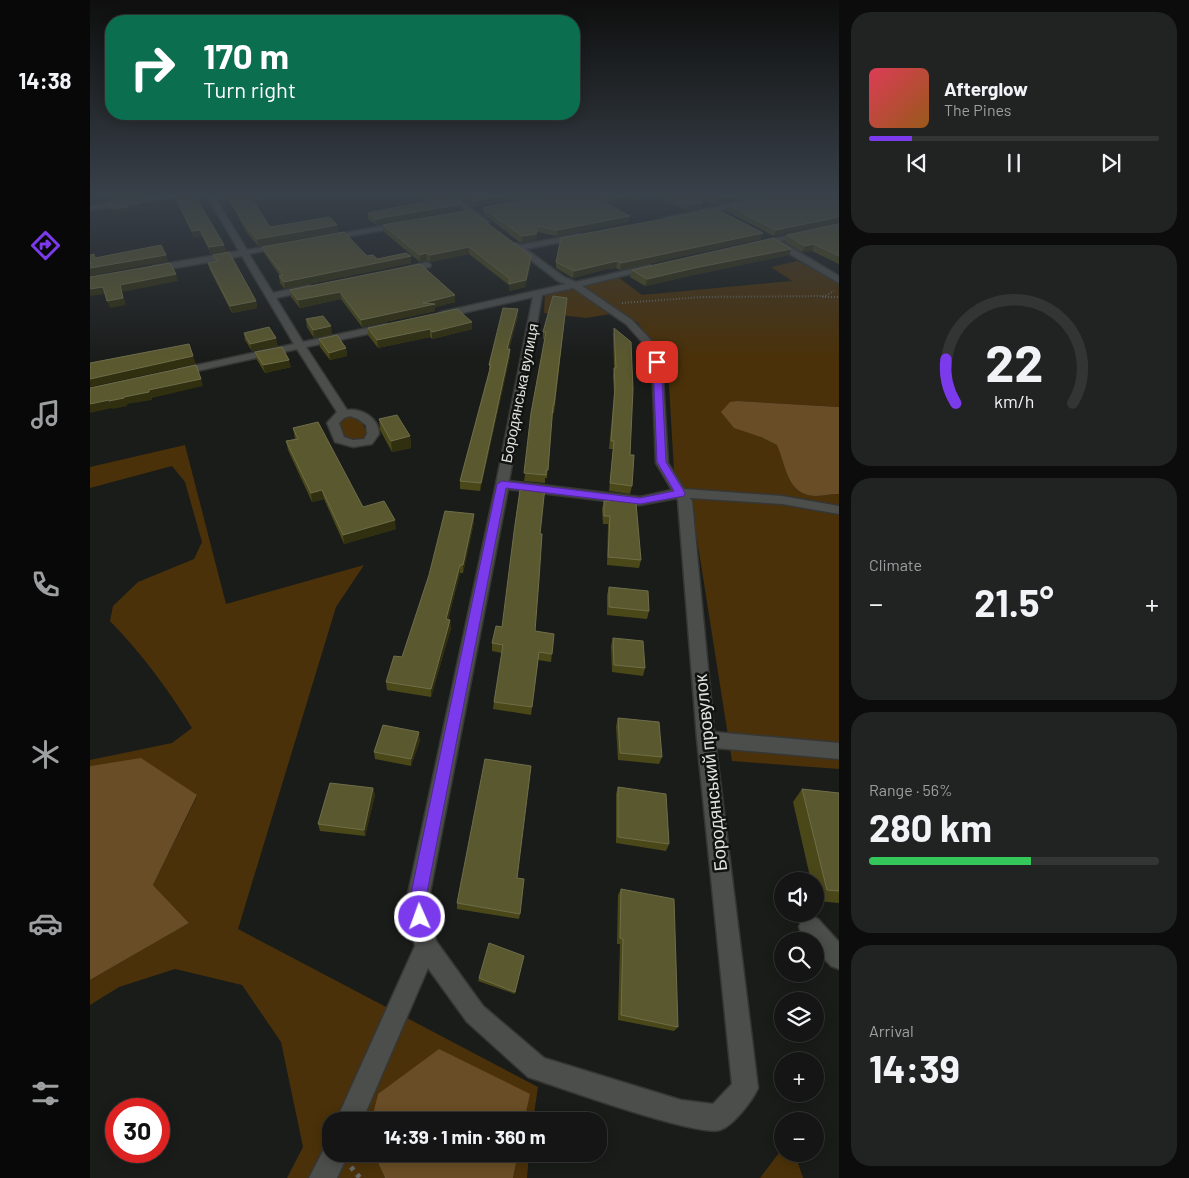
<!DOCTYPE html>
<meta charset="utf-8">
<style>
body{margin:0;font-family:Barlow,sans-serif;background:#212222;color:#f1f3f6;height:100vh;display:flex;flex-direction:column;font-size:19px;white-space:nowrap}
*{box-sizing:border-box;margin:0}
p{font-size:16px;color:#9d9fa0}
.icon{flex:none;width:28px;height:28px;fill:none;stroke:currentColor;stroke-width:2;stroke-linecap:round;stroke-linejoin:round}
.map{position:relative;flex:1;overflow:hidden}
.sheet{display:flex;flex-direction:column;gap:12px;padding:12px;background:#0b0c0b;width:350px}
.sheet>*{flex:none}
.hud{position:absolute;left:15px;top:15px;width:475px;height:105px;border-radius:20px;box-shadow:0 2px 12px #0003,0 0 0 1px #333434;background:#0b6e4f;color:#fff;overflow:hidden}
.controls{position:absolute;left:684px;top:872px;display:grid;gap:10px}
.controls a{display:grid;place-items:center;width:50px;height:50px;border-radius:50%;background:#141514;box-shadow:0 2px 12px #0003,0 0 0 1px #333434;font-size:25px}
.speed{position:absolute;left:15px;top:1098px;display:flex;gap:10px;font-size:25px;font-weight:700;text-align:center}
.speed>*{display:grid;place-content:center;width:65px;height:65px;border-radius:50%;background:#141514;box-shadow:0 2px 12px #0003,0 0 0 1px #333434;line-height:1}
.speed .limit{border:8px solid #d22;background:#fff;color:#111}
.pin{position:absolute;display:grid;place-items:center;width:42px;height:42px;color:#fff;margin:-21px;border-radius:10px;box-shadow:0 2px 8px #0006}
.me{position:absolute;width:55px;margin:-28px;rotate:358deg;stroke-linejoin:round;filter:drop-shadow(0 0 4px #0008)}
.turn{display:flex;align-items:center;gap:18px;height:105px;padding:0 15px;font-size:22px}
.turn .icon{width:65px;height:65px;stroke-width:2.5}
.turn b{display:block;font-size:35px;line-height:42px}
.big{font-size:38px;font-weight:700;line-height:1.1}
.sheet .widget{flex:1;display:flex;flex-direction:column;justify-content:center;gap:8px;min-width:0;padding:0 18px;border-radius:20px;background:#212222}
.sheet .dial{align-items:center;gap:0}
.dial svg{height:130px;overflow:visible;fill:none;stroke:#333434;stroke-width:7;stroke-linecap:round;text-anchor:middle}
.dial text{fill:#f1f3f6;stroke:none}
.song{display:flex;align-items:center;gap:15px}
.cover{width:60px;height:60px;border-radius:8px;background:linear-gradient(135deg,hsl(350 70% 55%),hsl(30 70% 35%))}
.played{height:5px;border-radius:2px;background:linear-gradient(90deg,#7c3aed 15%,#333434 15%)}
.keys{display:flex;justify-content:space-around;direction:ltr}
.heat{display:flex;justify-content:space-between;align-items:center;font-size:28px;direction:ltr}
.charge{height:8px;border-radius:4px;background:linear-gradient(90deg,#34c759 56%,#333434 0)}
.trip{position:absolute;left:232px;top:1112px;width:285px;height:50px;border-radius:20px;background:#141514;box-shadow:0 2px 12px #0003,0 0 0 1px #333434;font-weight:700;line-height:50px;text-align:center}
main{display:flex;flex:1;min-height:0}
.menu{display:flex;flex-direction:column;width:90px;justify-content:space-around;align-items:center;background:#080808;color:#9d9fa0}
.menu .icon{width:35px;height:35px}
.menu .on{color:#7c3aed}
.menu b{font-size:22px;color:#f1f3f6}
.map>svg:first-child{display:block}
.green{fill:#4a3109}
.forest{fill:#694d26}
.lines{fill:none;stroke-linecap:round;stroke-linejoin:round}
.minor-casing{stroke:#363735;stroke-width:3}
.path-far1{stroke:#676967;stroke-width:2;stroke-dasharray:1 2;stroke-linecap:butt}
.path{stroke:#676967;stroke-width:5;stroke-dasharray:4 5.5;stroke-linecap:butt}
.minor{fill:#4c4e4b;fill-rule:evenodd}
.wall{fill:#4a4819}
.shaded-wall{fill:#302f10}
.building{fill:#5a582e;stroke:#6f6e4a}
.route{fill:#7c3aed;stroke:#51269a}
.labels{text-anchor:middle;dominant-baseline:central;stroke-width:5;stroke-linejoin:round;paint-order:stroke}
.street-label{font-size:15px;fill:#e0e2e0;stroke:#111311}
.near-street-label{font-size:18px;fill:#e0e2e0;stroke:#111311}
</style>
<main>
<nav class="menu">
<b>14:38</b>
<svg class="icon on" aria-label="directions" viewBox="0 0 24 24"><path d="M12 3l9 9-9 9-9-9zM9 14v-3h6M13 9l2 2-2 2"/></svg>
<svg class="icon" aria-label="music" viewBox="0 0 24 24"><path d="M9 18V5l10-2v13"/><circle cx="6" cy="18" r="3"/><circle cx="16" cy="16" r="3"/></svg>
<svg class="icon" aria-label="phone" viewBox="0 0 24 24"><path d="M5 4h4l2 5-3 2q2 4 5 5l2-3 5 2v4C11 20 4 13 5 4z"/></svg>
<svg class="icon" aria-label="climate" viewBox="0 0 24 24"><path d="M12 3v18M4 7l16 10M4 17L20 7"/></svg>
<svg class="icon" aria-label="car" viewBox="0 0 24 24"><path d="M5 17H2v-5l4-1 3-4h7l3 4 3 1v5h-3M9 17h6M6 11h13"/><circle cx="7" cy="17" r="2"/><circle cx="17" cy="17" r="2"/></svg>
<svg class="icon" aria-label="filters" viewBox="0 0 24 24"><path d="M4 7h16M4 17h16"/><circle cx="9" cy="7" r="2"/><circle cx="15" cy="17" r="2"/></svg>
</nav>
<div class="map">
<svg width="749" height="1178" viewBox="0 0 749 1178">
<rect width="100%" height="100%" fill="#1a1c1a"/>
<g class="green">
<path d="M707 261 734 274H749V407L648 401 671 437 688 445C696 464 696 495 725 496 733 496 740 494 749 494V769L642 761 601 501 584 471 578 368 548 323 532 312 496 318 454 313 455 293 528 277 552 295 702 281 681 267Z"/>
<path d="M263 416 271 420 277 433C273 443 264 440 255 438L249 424 252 418Z"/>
<path d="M95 445 136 604 274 565 246 607 148 929 448 1087 443 1121H434L439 1094H288L281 1121H241V1154H284L295 1178H197L213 1147 191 1042 152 985 85 969 29 987 0 1005V980L99 923 63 885 107 796 51 759 0 766V760L82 743 102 728C78 689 52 654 20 621L23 606 48 582 104 559 112 542 95 482 82 466 0 488V467Z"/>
<path d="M692 1149V1154H705L713 1178H670Z"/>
<path d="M428 1154H439L437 1178H423Z"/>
</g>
<g class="forest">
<path d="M648 401 749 407V494C740 494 733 496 725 496 696 495 696 464 687 445L671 437 644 428 631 412 640 402Z"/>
<path d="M51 758 107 795 63 885 99 923 0 980V766Z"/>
<path d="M349 1049 440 1094 434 1121H281L288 1094Z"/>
<path d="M284 1154H428L423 1178H295Z"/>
</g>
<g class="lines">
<defs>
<g id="minor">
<path d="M83 194H104L0 210V206Z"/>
<path d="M116 194H123L157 250 193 244 197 246 159 254 183 293 219 285 223 288 222 290 186 298 213 342 296 324 301 327 296 330 216 347 257 410C272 408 289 418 289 434L282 444 263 447 245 442 237 423 247 412 207 349 89 375 84 372 89 369 204 344 152 256 63 272 59 269 63 266 149 251ZM260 416 268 419 276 425 277 434 274 439 263 440 254 437 249 423 254 418Z"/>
<path d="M355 194H363L399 222 392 224Z"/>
<path d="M656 201H659V205L578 220 574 218Z"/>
<path d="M314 222 318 224 317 226 238 240 234 238 238 236Z"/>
<path d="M749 224V228L690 241 749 276V283L681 243 665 246 661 244Z"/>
<path d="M489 234 493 236 492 238 436 249 474 277 486 282 560 265 564 268 492 286 542 320 560 339 572 362 578 463 594 489 692 496 749 506V514L692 504 600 498 602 501 624 732 749 743V759L626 748 668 1088C663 1100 643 1126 630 1130 608 1137 477 1090 447 1080L438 1077 377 1022 338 968 272 1121H246L325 946 316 903 406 484 443 297 351 318 346 315 351 312 476 284 468 281 421 245 425 243 431 245ZM483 288 536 324 552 342 562 362 566 463 582 490 550 497 419 481 452 295ZM418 489 550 505 587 498 588 501 607 739 642 1084 623 1104 591 1100 454 1058 393 1006 346 941 338 903Z"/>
<path d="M337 262 341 265 340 267 312 273 308 270Z"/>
<path d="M720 916 728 919 749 942V969L741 966 725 949V941H718L712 935 709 927 712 919Z"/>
<path d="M241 1142V1154H258L247 1178H219L236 1145Z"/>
</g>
</defs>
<use href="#minor" class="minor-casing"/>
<g class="path-far1">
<path d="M732 297H749"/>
<path d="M532 303 612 297 735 296 744 291"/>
</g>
<path class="path" d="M261 1167 270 1178"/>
<use href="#minor" class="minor"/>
</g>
<g class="wall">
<path d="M127 194H195L172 198V201L165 203 180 227 247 225 248 232 168 246 157 233 140 203H134Z"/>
<path d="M330 194H360L372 204V210L286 225 278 219V213L338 201Z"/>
<path d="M367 194H455L383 207Z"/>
<path d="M462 194H682L627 205 604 197 612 208 596 211 566 195 520 205 539 222 467 236 447 232 446 240 431 243 393 214V208Z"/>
<path d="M749 194 684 236 636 211 638 205Z"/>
<path d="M84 195 134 245 136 251 121 254 112 236 104 237 86 201Z"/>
<path d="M609 211 671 239 530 270 526 268 517 269 483 278 466 268V262L609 212Z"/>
<path d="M749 224V264L722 251 712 252 695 242 697 235Z"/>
<path d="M293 225 441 256V263L435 287 419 291V285L379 254 340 262 337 260 330 262 294 232Z"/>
<path d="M172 247 277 256 287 259 321 263 195 289 190 283 189 276H190L174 253Z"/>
<path d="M123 255 166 301 167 308 142 313 120 270 118 263 125 262Z"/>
<path d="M699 255 608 274 555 286 540 277 542 270Z"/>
<path d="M330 264 365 302 345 307V311L272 327 251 299 210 308 201 297 200 290Z"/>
<path d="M477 298 464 413H462L457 478H455V483L434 481 455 340 453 339V332Z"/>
<path d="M428 309V316L419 349H420V356L390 491 370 489V481L399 373V365Z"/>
<path d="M216 319 242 334 224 338 217 327Z"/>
<path d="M278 328 382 329 342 339 340 337 288 348 278 335Z"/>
<path d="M524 328 540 455 542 486 540 494 519 491 523 449H519L524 394 523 376 524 368 523 335Z"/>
<path d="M154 333 188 346 162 351 155 340Z"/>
<path d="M229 339 256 348 257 356 240 360 230 347Z"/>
<path d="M165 352 201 367 175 373 167 360Z"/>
<path d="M289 419 320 436 321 448 302 452 290 430Z"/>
<path d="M203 428 273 507 306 529 254 544 234 499 222 502 198 450 196 441 205 439Z"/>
<path d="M519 495 541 503 551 560 549 568 517 565 518 524H513L512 509 514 501H518Z"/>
<path d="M384 522 373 573H370L358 620 361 628 341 697 297 690 296 682 312 657Z"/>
<path d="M450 534 445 631 464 634 461 662 448 660 441 715 403 709 404 702 412 653 402 651V643L412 627Z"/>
<path d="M519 587 559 611 557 619 517 615V595Z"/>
<path d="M523 638 555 668 553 676 522 672 521 646Z"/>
<path d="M528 718 572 757 569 764 528 760 526 726Z"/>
<path d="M330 740 321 766 285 759 284 752Z"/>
<path d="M528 787 579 844 576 851 526 843V794Z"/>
<path d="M283 788 285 795 275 836 230 831 228 824Z"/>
<path d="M712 789 749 793V903L726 901 725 881H721L703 802Z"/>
<path d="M531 889 588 1027 584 1031 528 1020 530 944H527L528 895Z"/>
<path d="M367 903 430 914 429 919 367 909Z"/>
<path d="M434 956 425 994 388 981 389 978Z"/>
</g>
<g class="shaded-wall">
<path d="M23 194H47L48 197 19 201 17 195Z"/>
<path d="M169 194H195L172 198V201L163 204 161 198Z"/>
<path d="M421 194H455L383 207 384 201Z"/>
<path d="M543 194H567L566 195 511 207 512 201Z"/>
<path d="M652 194H682L627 205 628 199Z"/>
<path d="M133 197H138L140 203H134Z"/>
<path d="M613 202 612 208 596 211 598 205Z"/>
<path d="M51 203 53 209 39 211 40 213 23 215 21 209 37 205Z"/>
<path d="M372 204V210L286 225 285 219Z"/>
<path d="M540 216 539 222 467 236V230Z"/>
<path d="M749 217V223L684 236 686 230Z"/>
<path d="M247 225 248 232 168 246 167 239Z"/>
<path d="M448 226 446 240 431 243 432 236Z"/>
<path d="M110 230 112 236 104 237 102 231Z"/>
<path d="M673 233 671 239 530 270 531 263Z"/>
<path d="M724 244 722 251 712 252 715 246Z"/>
<path d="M134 245 136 251 121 254 119 247Z"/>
<path d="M379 247V254L340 262V255Z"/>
<path d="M701 249 699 255 608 274 555 286 557 279 609 267Z"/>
<path d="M336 253 337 260 330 262V255Z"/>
<path d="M76 255 78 261 0 276V268Z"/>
<path d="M321 256V263L195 289 194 282Z"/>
<path d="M441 256V263L435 287 419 291V284Z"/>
<path d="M527 261 526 268 517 269 483 278 484 271 518 263Z"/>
<path d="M86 274 88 281 32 292 36 305 20 308 17 301 30 285Z"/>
<path d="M13 287 16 294 0 296V289Z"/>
<path d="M250 292 251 299 210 308 208 300Z"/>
<path d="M365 295V302L345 307V311L272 327 271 320Z"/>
<path d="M166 301 167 308 142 313 140 306Z"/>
<path d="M428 309V316L417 356V349Z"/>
<path d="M382 322V329L342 339V332Z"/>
<path d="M241 326 242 334 224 338 223 330Z"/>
<path d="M340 329V337L288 348 287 340Z"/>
<path d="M186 338 188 346 162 351 160 344Z"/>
<path d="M256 348 257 356 240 360 239 353Z"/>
<path d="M420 349V356L390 491 391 483Z"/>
<path d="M103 356 106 364 0 387V379Z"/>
<path d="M199 360 201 367 175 373 173 365Z"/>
<path d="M111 379 113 386 62 398V400L37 404V406L23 409 22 408 0 413V404Z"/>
<path d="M320 436 321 448 302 452 301 441Z"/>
<path d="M232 490 234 499 222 502 221 493Z"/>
<path d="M384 514V522L373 573V565Z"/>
<path d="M305 520 306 529 254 544 253 535Z"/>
<path d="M370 565V573L356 627V619Z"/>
<path d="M360 620 361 628 341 697V689Z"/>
<path d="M329 732 330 740 321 766V759Z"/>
<path d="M283 788 285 795 275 836 274 830Z"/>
</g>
<g class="building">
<path d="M104 194 134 245 119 247 110 230 102 231 84 195Z"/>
<path d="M130 194H171L161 198 180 227 240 217 247 225 167 239 156 226 138 197H133Z"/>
<path d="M337 194H360L372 204 285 219 278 213 344 200Z"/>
<path d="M375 194H421L384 201Z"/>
<path d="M462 194H543L512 201 540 216 467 230 448 226 446 234 432 236 393 208Z"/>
<path d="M578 194H600L613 202 598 205Z"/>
<path d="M615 194H652L628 199Z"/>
<path d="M686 194H749V217L686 230 638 205Z"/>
<path d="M49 198 51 203 37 205 38 207 21 209 19 202Z"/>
<path d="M624 208 673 233 531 263 527 261 518 263 484 271 466 262 471 238 611 212 609 211Z"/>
<path d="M380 210 441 256 436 280 419 284 420 279 379 247 340 255 336 253 330 255 293 225Z"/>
<path d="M749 224V256L724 244 715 246 697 235Z"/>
<path d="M254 232 277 256 283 255 287 259 316 253 321 256 194 282 189 276 193 275 172 247Z"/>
<path d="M684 238 701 249 609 267 557 279 542 270Z"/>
<path d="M71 245 76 255 0 268V255L4 254 5 258Z"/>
<path d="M139 252 166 301 140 306 118 263 127 261 123 255Z"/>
<path d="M80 263 86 274 30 285 33 298 17 301 13 287 0 289V277Z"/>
<path d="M330 264 365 295 333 303 345 304 271 320 250 292 208 300 200 290Z"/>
<path d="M463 296 477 298 464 405H463L458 470H456V475L434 473 441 413 456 332H453Z"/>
<path d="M413 308 428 309 417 349H420L391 483 370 481 401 365H399Z"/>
<path d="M367 309 382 322 342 332 340 329 287 340 278 328Z"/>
<path d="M233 316 241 326 223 330 216 319Z"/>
<path d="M179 327 186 338 160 344 154 333Z"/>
<path d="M524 328 541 342 543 389 540 455H544L542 486 520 483 524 441H521L525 387 524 368H526Z"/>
<path d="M247 335 256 348 239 353 229 339Z"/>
<path d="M99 344 103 356 0 379V363Z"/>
<path d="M192 347 199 360 173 365 165 352Z"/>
<path d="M106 365 111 379 59 390V392L34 397V398L19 401V400L0 404V388Z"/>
<path d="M307 415 320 436 301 441 289 419Z"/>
<path d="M228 422 273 507 294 501 305 520 253 535 232 490 221 493 196 441 208 439 203 428Z"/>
<path d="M433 485 455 487 450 534H452L449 579 445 631 464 634 462 654 449 652 442 707 404 702 413 645 402 643 406 626 412 627 424 532 430 490H432Z"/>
<path d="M519 495 541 498V503H546L551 560 518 557 520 516H514V501H519Z"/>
<path d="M355 511 384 514 373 565H370L356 619 360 620 341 689 296 682 304 656 312 657 339 575Z"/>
<path d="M519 587 558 591 559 611 519 607Z"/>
<path d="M523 638 553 641 555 668 524 665Z"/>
<path d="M528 718 569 722 572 757 530 753Z"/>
<path d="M293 725 329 732 321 759 284 752Z"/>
<path d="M395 759 441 766 427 878 434 879 430 914 367 903Z"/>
<path d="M240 783 283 788 274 830 228 824Z"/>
<path d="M528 787 576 794 579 844 528 837Z"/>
<path d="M712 789 749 793V891L737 890Z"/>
<path d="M531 889 584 899 588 1027 531 1015 533 939 530 938Z"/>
<path d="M399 943 434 956 425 992 389 978Z"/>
</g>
<linearGradient id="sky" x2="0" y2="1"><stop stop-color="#0e0f0e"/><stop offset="0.54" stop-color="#384049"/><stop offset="1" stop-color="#384049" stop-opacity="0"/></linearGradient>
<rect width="749" height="359" fill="url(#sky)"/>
<path class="route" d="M567 360 571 362 576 462 595 493 594 496 550 504 416 488 335 903 338 917 335 923 330 925 324 923 319 903 407 484 412 481 550 498 584 491 567 462 563 362Z"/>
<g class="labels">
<g class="street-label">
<text transform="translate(429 393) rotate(-79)">Бородянська вулиця</text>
</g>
<g class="near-street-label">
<text transform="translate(620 773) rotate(-96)">Бородянський провулок</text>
</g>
</g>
</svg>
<div class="controls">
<a><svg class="icon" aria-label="sound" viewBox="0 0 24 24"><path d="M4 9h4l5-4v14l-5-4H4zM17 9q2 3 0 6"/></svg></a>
<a><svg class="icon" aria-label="search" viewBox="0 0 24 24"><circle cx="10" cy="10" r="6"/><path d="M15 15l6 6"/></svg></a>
<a><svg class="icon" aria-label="layers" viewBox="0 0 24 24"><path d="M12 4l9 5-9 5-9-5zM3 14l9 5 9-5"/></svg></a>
<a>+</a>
<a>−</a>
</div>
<div class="speed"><div class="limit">30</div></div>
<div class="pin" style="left:567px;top:362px;background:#d93025"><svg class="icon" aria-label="arrive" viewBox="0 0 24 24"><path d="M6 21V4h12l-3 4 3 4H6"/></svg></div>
<svg class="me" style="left:330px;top:917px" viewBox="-20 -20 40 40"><circle r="17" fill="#7c3aed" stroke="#fff" stroke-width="3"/><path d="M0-11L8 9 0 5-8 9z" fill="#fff"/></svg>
<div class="trip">14:39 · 1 min · 360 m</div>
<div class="hud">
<div class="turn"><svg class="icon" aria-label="right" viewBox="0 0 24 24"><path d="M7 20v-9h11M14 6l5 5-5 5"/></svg><div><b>170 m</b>Turn right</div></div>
</div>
</div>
<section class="sheet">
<div class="widget">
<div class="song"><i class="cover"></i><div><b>Afterglow</b><p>The Pines</p></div></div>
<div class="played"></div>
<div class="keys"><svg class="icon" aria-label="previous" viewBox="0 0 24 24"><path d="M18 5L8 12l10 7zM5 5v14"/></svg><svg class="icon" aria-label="pause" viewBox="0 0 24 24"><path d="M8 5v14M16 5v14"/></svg><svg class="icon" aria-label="next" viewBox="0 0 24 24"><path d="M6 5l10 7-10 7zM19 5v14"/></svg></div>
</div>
<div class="widget dial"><svg viewBox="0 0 100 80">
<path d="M14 69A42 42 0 1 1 86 69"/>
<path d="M14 69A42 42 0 0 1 8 42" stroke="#7c3aed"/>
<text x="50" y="56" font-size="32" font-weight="700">22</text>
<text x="50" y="72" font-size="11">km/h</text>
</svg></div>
<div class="widget"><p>Climate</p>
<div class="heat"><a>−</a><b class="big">21.5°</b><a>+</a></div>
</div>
<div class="widget"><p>Range · 56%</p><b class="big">280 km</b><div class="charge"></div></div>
<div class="widget"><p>Arrival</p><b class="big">14:39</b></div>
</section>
</main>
